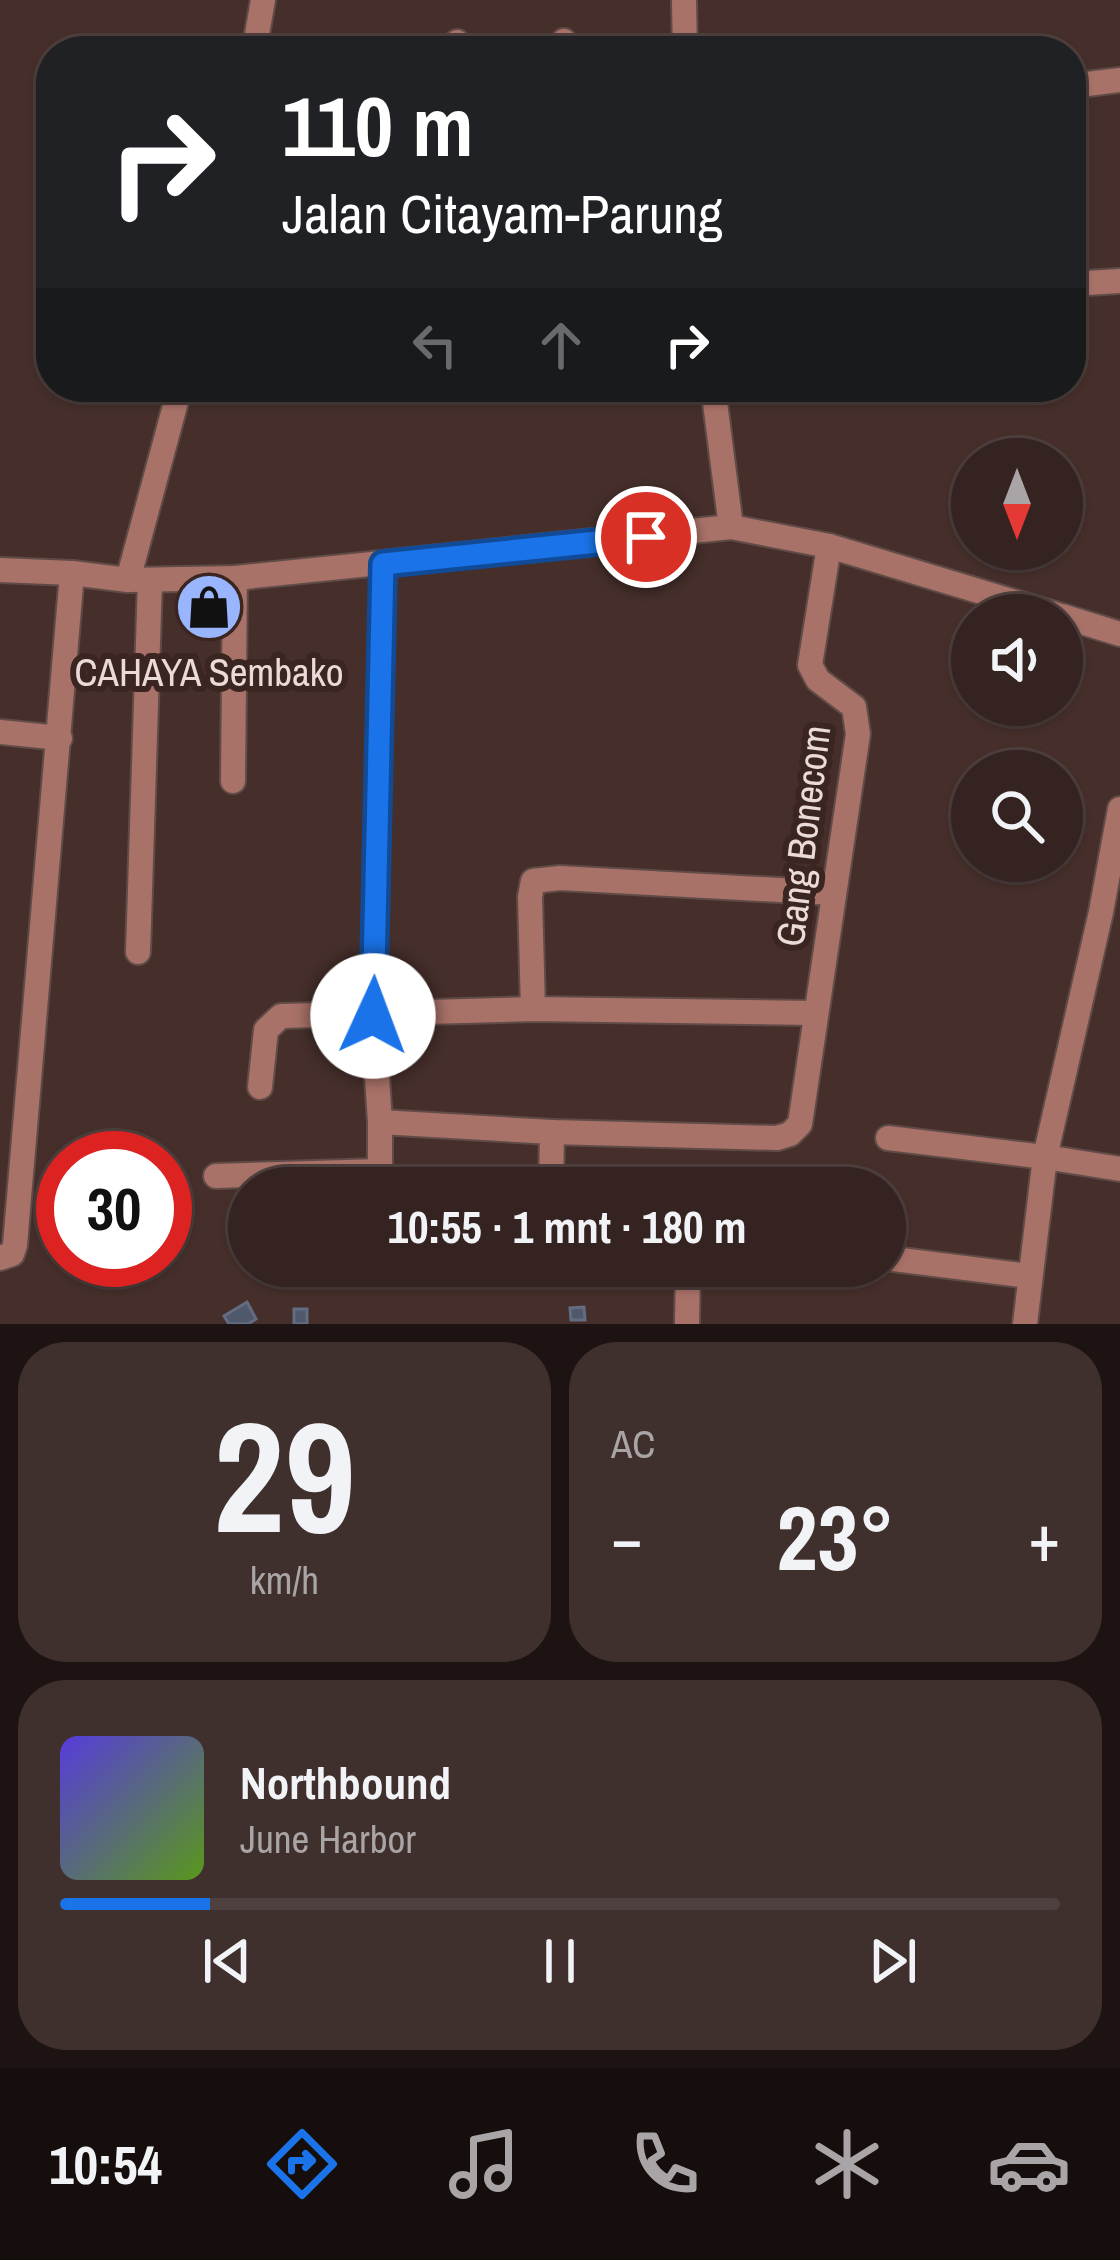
<!DOCTYPE html>
<html lang="id">
<meta charset="utf-8">
<style>
body{margin:0;font-family:"Archivo Narrow",sans-serif;background:#3f2f2d;color:#f1f3f6;height:100vh;display:flex;flex-direction:column;font-size:45px;white-space:nowrap}
*{box-sizing:border-box;margin:0}
p{font-size:39px;color:#a9a4a5}
.icon{flex:none;width:66px;height:66px;fill:none;stroke:currentColor;stroke-width:2;stroke-linecap:round;stroke-linejoin:round}
.map{position:relative;height:1324px;overflow:hidden}
.sheet{display:flex;flex-direction:column;gap:18px;padding:18px;background:#1d1312;flex:1}
.sheet>*{flex:none}
.banner{position:absolute;left:36px;top:36px;width:1050px;height:366px;border-radius:48px;box-shadow:0 3px 9px #0004,0 0 0 3px #4e403e;background:#202124;color:#fff;overflow:hidden}
.needle{width:78px;rotate:180deg}
.tools{position:absolute;left:951px;top:438px;display:grid;gap:24px}
.tools a{display:grid;place-items:center;width:132px;height:132px;border-radius:50%;background:#342320;box-shadow:0 3px 9px #0004,0 0 0 3px #4e403e;font-size:60px}
.speed{position:absolute;left:36px;top:1131px;display:flex;gap:24px;font-size:60px;font-weight:700;text-align:center}
.speed>*{display:grid;place-content:center;width:156px;height:156px;border-radius:50%;background:#342320;box-shadow:0 3px 9px #0004,0 0 0 3px #4e403e;line-height:1}
.speed .limit{border:18px solid #d22;background:#fff;color:#111}
.pin{position:absolute;display:grid;place-items:center;width:102px;height:102px;color:#fff;margin:-51px;border:6px solid #fff;border-radius:50%;box-shadow:0 3px 12px #0007}
.me{position:absolute;width:132px;margin:-66px;rotate:2deg;stroke-linejoin:round;filter:drop-shadow(0 0 9px #0008)}
.turn{display:flex;align-items:center;gap:42px;height:252px;padding:0 48px;font-size:54px}
.turn .icon{width:156px;height:156px;stroke-width:2.5}
.turn b{display:block;font-size:84px;line-height:102px}
.lanes{display:flex;align-items:center;height:114px;padding:0 48px;background:#0003;justify-content:center;gap:60px;direction:ltr}
.lanes .off{opacity:.35}
.big{font-size:90px;font-weight:800;line-height:1.1}
.sheet .card{flex:1;display:flex;flex-direction:column;justify-content:center;gap:18px;min-width:0;padding:0 42px;border-radius:48px;background:#3f2f2d}
.sheet .dial{align-items:center;gap:0}
.dial b{font-size:156px;line-height:1}
.song{display:flex;align-items:center;gap:36px}
.cover{width:144px;height:144px;border-radius:18px;background:linear-gradient(135deg,hsl(250 70% 55%),hsl(90 70% 35%))}
.played{height:12px;border-radius:6px;background:linear-gradient(90deg,#1a73e8 15%,#4e403e 15%)}
.keys{display:flex;justify-content:space-around;direction:ltr}
.heat{display:flex;justify-content:space-between;align-items:center;font-size:66px;direction:ltr}
.sheet .tiles{flex:1;display:grid;gap:18px;grid-template-columns:1fr 1fr}
.card:last-child{grid-column:span 2}
.trip{position:absolute;left:228px;top:1167px;width:678px;height:120px;border-radius:60px;background:#342320;box-shadow:0 3px 9px #0004,0 0 0 3px #4e403e;font-weight:800;line-height:120px;text-align:center}
.tab-bar{display:flex;height:192px;justify-content:space-around;align-items:center;background:#150e0d;color:#a9a4a5}
.tab-bar .icon{width:84px;height:84px}
.tab-bar .active{color:#1a73e8}
.tab-bar b{font-size:54px;color:#f1f3f6}
.map>svg:first-child{display:block}
.building{fill:#50586c;stroke:#636c81;stroke-width:3}
.lines{fill:none;stroke-linecap:round;stroke-linejoin:round}
.minor-casing{stroke:#604b47;stroke-width:28}
.tertiary-casing{stroke:#604b47;stroke-width:28}
.minor{stroke:#a97269;stroke-width:24}
.tertiary{stroke:#a97269;stroke-width:24}
.route-casing{stroke:#114b97;stroke-width:30}
.route{stroke:#1a73e8;stroke-width:21}
.labels{text-anchor:middle;dominant-baseline:central;stroke-width:12;stroke-linejoin:round;paint-order:stroke}
.poi-label{font-size:39px;fill:#eadbd8;stroke:#3b2521}
.street-label{font-size:39px;fill:#eadbd8;stroke:#3b2521}
</style>
<div class="map">
<svg width="1120" height="1324" viewBox="0 0 1120 1324">
<rect width="100%" height="100%" fill="#462f2b"/>
<g class="building">
<path d="M247 1302 256 1319 248 1324H229L224 1316Z"/>
<path d="M584 1307 585 1320H571L570 1308Z"/>
<rect x="294" y="1309" width="13" height="15"/>
</g>
<g class="lines">
<defs>
<g id="minor">
<path d="M684 0 685 51"/>
<path d="M254 51 263 0"/>
<path d="M456 51 457 42"/>
<path d="M564 51V41"/>
<path d="M1071 86 1120 80"/>
<path d="M1071 284 1120 281"/>
<path d="M713 387 731 527"/>
<path d="M128 580 180 387"/>
<path d="M0 732 60 738"/>
<path d="M233 781 235 578"/>
<path d="M1120 809 1101 912 1045 1157 1120 1169"/>
<path d="M138 952 150 580"/>
<path d="M533 1009 530 897 533 881 560 878 833 893"/>
<path d="M260 1087 266 1030 281 1016 533 1009 816 1013"/>
<path d="M380 1122 552 1132 777 1138 790 1134 800 1124 858 734 854 707 818 680 810 665 829 546"/>
<path d="M888 1138 1045 1157 1025 1324"/>
<path d="M216 1176 380 1171"/>
<path d="M380 1188V1122L373 1016 383 564"/>
<path d="M551 1188 552 1132"/>
<path d="M0 1258 12 1254 15 1245 72 573"/>
<path d="M885 1258 1029 1276"/>
<path d="M380 1266V1272"/>
<path d="M687 1324 688 1266"/>
</g>
<g id="tertiary">
<path d="M0 570 72 573 128 580 235 578 731 527 829 546 1058 615"/>
<path d="M1062 616 1120 634"/>
</g>
</defs>
<use href="#minor" class="minor-casing"/>
<use href="#tertiary" class="tertiary-casing"/>
<use href="#minor" class="minor"/>
<use href="#tertiary" class="tertiary"/>
</g>
<g class="lines">
<defs>
<path id="route" d="M373 1016 383 564 646 537"/>
</defs>
<use href="#route" class="route-casing"/>
<use href="#route" class="route"/>
</g>
<defs>
<symbol id="shop-disc" viewBox="-11 -11 22 22"><circle r="9.5" fill="#99b5fd" stroke="#3b2521"/><path d="M-5-2.5h2.3a2.7 3.5 0 0 1 5.4 0H5L5.5 6h-11ZM-1.5-2.5h3a1.5 2.3 0 0 0-3 0Z" fill="#111"/></symbol>
</defs>
<g fill-rule="evenodd">
<use href="#shop-disc" x="171" y="569" width="76" height="76"/>
</g>
<g class="labels">
<g class="poi-label">
<text x="209" y="672">CAHAYA Sembako</text>
</g>
<g class="street-label">
<text transform="translate(803 836) rotate(-83)">Gang Bonecom</text>
</g>
</g>
</svg>
<div class="tools">
<a><svg class="needle" viewBox="-14 -14 28 28"><path d="M0-13l5 13h-10z" fill="#e53935"/><path d="M0 13l5-13h-10z" fill="#a9a4a5"/></svg></a>
<a><svg class="icon" aria-label="sound" viewBox="0 0 24 24"><path d="M4 9h4l5-4v14l-5-4H4zM17 9q2 3 0 6"/></svg></a>
<a><svg class="icon" aria-label="search" viewBox="0 0 24 24"><circle cx="10" cy="10" r="6"/><path d="M15 15l6 6"/></svg></a>
</div>
<div class="speed"><div class="limit">30</div></div>
<div class="pin" style="left:646px;top:537px;background:#d93025"><svg class="icon" aria-label="arrive" viewBox="0 0 24 24"><path d="M6 21V4h12l-3 4 3 4H6"/></svg></div>
<svg class="me" style="left:373px;top:1016px" viewBox="-20 -20 40 40"><circle r="19" fill="#fff"/><path d="M0-13L10 11 0 6-10 11z" fill="#1a73e8"/></svg>
<div class="trip">10:55 · 1 mnt · 180 m</div>
<div class="banner">
<div class="turn"><svg class="icon" aria-label="right" viewBox="0 0 24 24"><path d="M7 20v-9h11M14 6l5 5-5 5"/></svg><div><b>110 m</b>Jalan Citayam-Parung</div></div>
<div class="lanes"><svg class="icon off" aria-label="left" viewBox="0 0 24 24"><path d="M17 20v-9H6M10 6l-5 5 5 5"/></svg><svg class="icon off" aria-label="ahead" viewBox="0 0 24 24"><path d="M12 20V5M6 11l6-6 6 6"/></svg><svg class="icon" aria-label="right" viewBox="0 0 24 24"><path d="M7 20v-9h11M14 6l5 5-5 5"/></svg></div>
</div>
</div>
<section class="sheet">
<div class="tiles">
<div class="card dial"><b>29</b><p>km/h</p></div>
<div class="card"><p>AC</p>
<div class="heat"><a>−</a><b class="big">23°</b><a>+</a></div>
</div>
<div class="card">
<div class="song"><i class="cover"></i><div><b>Northbound</b><p>June Harbor</p></div></div>
<div class="played"></div>
<div class="keys"><svg class="icon" aria-label="previous" viewBox="0 0 24 24"><path d="M18 5L8 12l10 7zM5 5v14"/></svg><svg class="icon" aria-label="pause" viewBox="0 0 24 24"><path d="M8 5v14M16 5v14"/></svg><svg class="icon" aria-label="next" viewBox="0 0 24 24"><path d="M6 5l10 7-10 7zM19 5v14"/></svg></div>
</div>
</div>
</section>
<nav class="tab-bar">
<b>10:54</b>
<svg class="icon active" aria-label="directions" viewBox="0 0 24 24"><path d="M12 3l9 9-9 9-9-9zM9 14v-3h6M13 9l2 2-2 2"/></svg>
<svg class="icon" aria-label="music" viewBox="0 0 24 24"><path d="M9 18V5l10-2v13"/><circle cx="6" cy="18" r="3"/><circle cx="16" cy="16" r="3"/></svg>
<svg class="icon" aria-label="phone" viewBox="0 0 24 24"><path d="M5 4h4l2 5-3 2q2 4 5 5l2-3 5 2v4C11 20 4 13 5 4z"/></svg>
<svg class="icon" aria-label="climate" viewBox="0 0 24 24"><path d="M12 3v18M4 7l16 10M4 17L20 7"/></svg>
<svg class="icon" aria-label="car" viewBox="0 0 24 24"><path d="M5 17H2v-5l4-1 3-4h7l3 4 3 1v5h-3M9 17h6M6 11h13"/><circle cx="7" cy="17" r="2"/><circle cx="17" cy="17" r="2"/></svg>
</nav>
